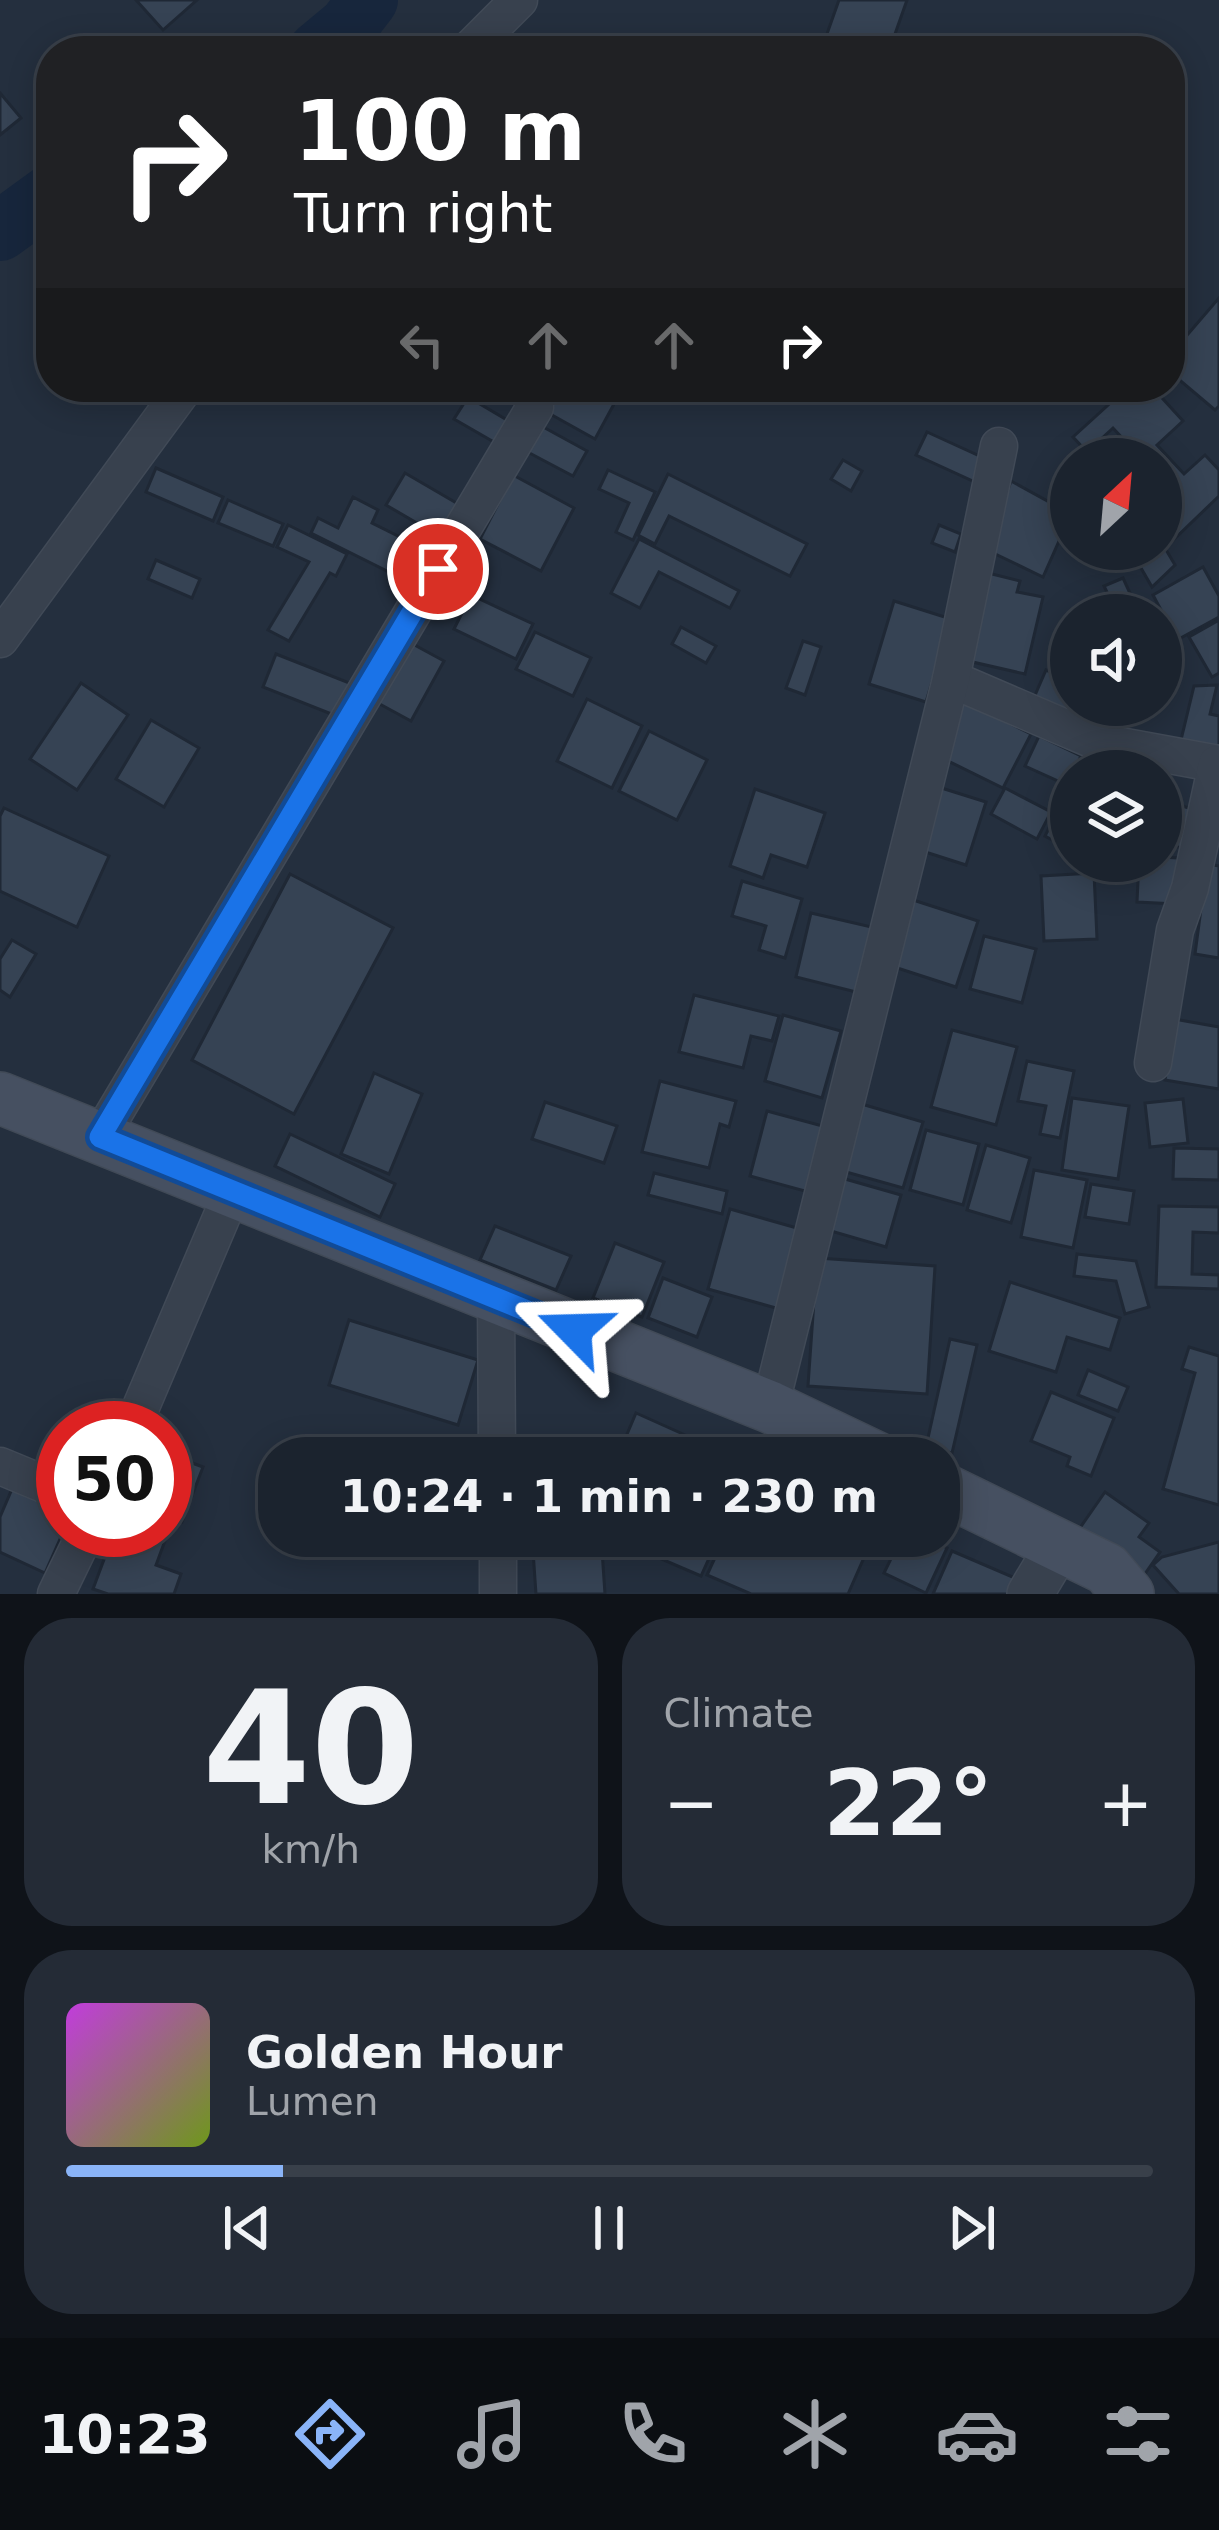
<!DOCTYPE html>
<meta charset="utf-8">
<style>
body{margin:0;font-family:"DejaVu Sans",sans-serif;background:#242b36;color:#f1f3f6;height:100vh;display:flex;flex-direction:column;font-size:45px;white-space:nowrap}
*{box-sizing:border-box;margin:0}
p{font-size:39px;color:#a0a4aa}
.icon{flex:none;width:66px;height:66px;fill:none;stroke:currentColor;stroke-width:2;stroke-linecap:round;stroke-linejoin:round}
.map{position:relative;height:1594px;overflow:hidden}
.details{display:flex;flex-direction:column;gap:24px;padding:24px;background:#0f1319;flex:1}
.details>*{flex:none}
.banner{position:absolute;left:36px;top:36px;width:1149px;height:366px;border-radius:48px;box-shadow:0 6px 30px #0003,0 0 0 3px #39404a;background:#202124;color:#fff;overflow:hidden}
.needle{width:78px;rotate:26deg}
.fabs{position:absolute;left:1050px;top:438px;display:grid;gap:24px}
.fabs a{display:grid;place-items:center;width:132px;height:132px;border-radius:50%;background:#1b232e;box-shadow:0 6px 30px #0003,0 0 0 3px #39404a;font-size:60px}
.speed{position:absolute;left:36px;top:1401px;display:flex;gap:24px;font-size:60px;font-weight:700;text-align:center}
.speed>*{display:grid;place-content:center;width:156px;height:156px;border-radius:50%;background:#1b232e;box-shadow:0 6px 30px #0003,0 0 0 3px #39404a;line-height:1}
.speed .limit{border:18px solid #d22;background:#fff;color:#111}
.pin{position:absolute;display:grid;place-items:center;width:102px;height:102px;color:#fff;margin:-51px;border:6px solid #fff;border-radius:50%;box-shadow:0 3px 12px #0007}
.me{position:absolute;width:132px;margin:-66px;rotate:292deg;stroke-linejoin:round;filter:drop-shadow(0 0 9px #0008)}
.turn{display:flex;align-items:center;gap:42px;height:252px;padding:0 60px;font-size:54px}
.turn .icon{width:156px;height:156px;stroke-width:2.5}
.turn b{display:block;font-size:84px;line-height:102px}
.lanes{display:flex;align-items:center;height:114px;padding:0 60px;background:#0003;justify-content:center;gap:60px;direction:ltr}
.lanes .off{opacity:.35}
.big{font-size:90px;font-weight:700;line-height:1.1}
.details .card{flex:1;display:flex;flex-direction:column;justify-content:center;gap:18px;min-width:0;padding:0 42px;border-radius:48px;background:#242b36}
.details .dial{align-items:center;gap:0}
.dial b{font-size:156px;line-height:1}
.song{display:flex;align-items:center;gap:36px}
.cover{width:144px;height:144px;border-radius:18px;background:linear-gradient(135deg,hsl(290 70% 55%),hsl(80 70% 35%))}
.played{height:12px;border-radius:6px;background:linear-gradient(90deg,#8ab4f8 20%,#39404a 20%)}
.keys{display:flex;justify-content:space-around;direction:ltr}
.heat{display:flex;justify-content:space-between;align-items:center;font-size:66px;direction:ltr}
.details .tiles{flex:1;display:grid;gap:24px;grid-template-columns:1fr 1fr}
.card:last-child{grid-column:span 2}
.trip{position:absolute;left:258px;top:1437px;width:702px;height:120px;border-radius:48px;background:#1b232e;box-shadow:0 6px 30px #0003,0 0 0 3px #39404a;font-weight:700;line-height:120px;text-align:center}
.tabs{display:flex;height:192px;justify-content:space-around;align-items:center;background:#0b0e12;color:#a0a4aa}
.tabs .icon{width:84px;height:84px}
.tabs .current{color:#8ab4f8}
.tabs b{font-size:54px;color:#f1f3f6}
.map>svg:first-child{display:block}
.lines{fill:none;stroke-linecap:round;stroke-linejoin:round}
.river{stroke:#17263c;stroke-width:60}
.building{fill:#364354;stroke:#1f2835;stroke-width:3}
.minor-casing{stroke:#414a57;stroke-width:39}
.tertiary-casing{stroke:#414a57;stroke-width:48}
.secondary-casing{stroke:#414a57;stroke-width:54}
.minor{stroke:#38414e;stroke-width:36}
.tertiary{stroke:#38414e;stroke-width:45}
.secondary{stroke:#465061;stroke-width:51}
.route-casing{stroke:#114b97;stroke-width:30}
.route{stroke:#1a73e8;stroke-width:21}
</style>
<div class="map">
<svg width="1219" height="1594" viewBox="0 0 1219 1594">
<rect width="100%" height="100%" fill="#242f3e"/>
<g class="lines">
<g class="river">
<path d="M318 51 348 26 368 0"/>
<path d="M0 231 51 194"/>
</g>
</g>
<g class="building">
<path d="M136 0H197L163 30Z"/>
<path d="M839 0H907L889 51 822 48Z"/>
<path d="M0 93 21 118 0 135Z"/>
<path d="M1219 298V406L1215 410 1170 372V355Z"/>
<path d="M556 387H585L614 404 595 439 543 410Z"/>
<path d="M1128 387H1152L1183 421 1157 445 1184 474 1205 455 1219 470V496L1165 548 1175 565 1152 587 1130 549H1161V459H1142L1113 428 1087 452 1073 437Z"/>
<path d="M468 397 519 427 506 449 454 419Z"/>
<path d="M534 422 587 451 573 476 520 448Z"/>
<path d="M927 432 986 459 975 482 916 455Z"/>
<path d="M843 460 862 471 851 491 831 479Z"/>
<path d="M156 468 223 497 213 521 146 492Z"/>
<path d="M608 470 655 492 633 540 616 532 629 503 599 489Z"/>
<path d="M405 473 465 508 446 540 386 505Z"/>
<path d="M668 474 807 544 790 576 669 516 655 544 638 535Z"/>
<path d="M513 475 574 508 541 571 480 539Z"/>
<path d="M1011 481 1071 514 1043 577 987 550Z"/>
<path d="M353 497 378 510 372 523 434 554 417 586 311 533 318 518 338 528Z"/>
<path d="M228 500 283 524 273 546 218 523Z"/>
<path d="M288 525 347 554 336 576 330 573 289 641 268 630 309 562 277 547Z"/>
<path d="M939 525 961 534 955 552 932 543Z"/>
<path d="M639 539 739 591 730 608 659 572 640 608 611 593Z"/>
<path d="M156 560 200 579 192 598 148 579Z"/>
<path d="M1203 567 1219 596V617L1177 640 1153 595Z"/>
<path d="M984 572 1020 581 1017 592 1043 597 1025 674 964 660Z"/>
<path d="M1123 578 1140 615H1118L1104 586Z"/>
<path d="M471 595 533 624 516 659 454 629Z"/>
<path d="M894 601 951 619 926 702 869 684Z"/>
<path d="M1219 620V673L1212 677 1189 637Z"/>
<path d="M681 627 716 646 706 663 672 644Z"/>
<path d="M535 632 591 658 573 696 516 669Z"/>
<path d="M803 641 821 647 805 695 786 688Z"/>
<path d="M409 642 444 661 411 721 376 702Z"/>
<path d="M276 654 357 686 344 719 263 687Z"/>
<path d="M1070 654 1071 705H1077L1068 726 1029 709 1046 670 1060 676Z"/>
<path d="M81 683 128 715 77 790 30 759Z"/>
<path d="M1217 685 1210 714 1219 716V750L1181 740 1194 686Z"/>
<path d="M587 699 642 726 612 788 557 761Z"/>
<path d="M961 699 1031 734 1003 788 942 758Z"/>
<path d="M1087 705H1137L1127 729 1084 710Z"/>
<path d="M151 720 199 748 164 807 116 779Z"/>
<path d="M649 731 707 760 677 820 619 791Z"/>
<path d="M1039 736 1081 756 1067 785 1025 766Z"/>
<path d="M1071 784V850L1045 836Z"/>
<path d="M935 786 986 802 966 865 916 849Z"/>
<path d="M1005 788 1051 812 1037 839 991 814Z"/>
<path d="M755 789 825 813 807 867 771 855 763 878 730 866Z"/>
<path d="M1161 800 1196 810 1185 849 1161 842Z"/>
<path d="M4 808 109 856 77 927 0 891V816Z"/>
<path d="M1161 857 1178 858 1177 904 1137 902 1139 861H1161Z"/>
<path d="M1207 864 1219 866V958L1195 954Z"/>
<path d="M1094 873 1097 939 1044 941 1041 876Z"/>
<path d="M290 874 393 928 294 1114 192 1060Z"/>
<path d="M742 881 802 899 785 958 759 950 766 926 732 916Z"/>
<path d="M910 899 978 921 956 987 888 965Z"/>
<path d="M811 913 876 928 860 993 796 977Z"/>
<path d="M984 936 1036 949 1022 1003 970 989Z"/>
<path d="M12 940 36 954 10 997 0 990V959Z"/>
<path d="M694 995 779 1016 772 1041 751 1036 743 1068 679 1052Z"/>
<path d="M783 1015 841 1031 822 1098 765 1081Z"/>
<path d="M1174 1019 1219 1027V1089L1165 1080Z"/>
<path d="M952 1030 1017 1047 996 1125 931 1107Z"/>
<path d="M1027 1061 1074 1071 1060 1138 1040 1134 1046 1106 1018 1101Z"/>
<path d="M374 1073 422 1094 389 1174 341 1154Z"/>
<path d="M660 1081 736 1101 729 1127 720 1124 709 1168 642 1152Z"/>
<path d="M1072 1098 1129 1106 1118 1179 1062 1170Z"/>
<path d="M1183 1099 1188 1143 1150 1147 1145 1103Z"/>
<path d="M545 1102 617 1126 604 1163 532 1139Z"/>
<path d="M858 1103 923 1122 903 1188 839 1170Z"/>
<path d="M767 1111 830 1128 812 1193 750 1176Z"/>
<path d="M926 1130 979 1144 963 1205 910 1190Z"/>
<path d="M290 1134 395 1184 380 1217 275 1166Z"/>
<path d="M986 1145 1030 1158 1011 1223 967 1210Z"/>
<path d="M1174 1148 1219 1149V1180L1173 1179Z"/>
<path d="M1034 1170 1087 1180 1073 1248 1021 1237Z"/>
<path d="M654 1173 727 1191 722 1214 648 1195Z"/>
<path d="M838 1177 901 1195 886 1247 824 1229Z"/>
<path d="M1091 1184 1134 1191 1129 1224 1085 1217Z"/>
<path d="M1159 1206 1219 1207V1233L1193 1232 1192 1274 1219 1275V1289L1156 1287Z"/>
<path d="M730 1209 804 1230 783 1310 708 1289Z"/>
<path d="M495 1226 571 1256 556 1290 480 1260Z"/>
<path d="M615 1243 664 1262 642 1317 593 1298Z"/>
<path d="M1077 1254 1136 1261 1149 1307 1125 1314 1116 1281 1074 1276Z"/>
<path d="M817 1258 935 1266 927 1394 808 1386Z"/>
<path d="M663 1278 712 1297 697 1337 648 1318Z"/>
<path d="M1010 1282 1120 1318 1110 1350 1067 1337 1056 1372 989 1351Z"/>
<path d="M349 1320 478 1360 458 1425 329 1385Z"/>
<path d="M950 1339 977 1345 952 1453 926 1447Z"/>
<path d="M1189 1347 1219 1356V1505L1163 1489 1195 1373 1182 1369Z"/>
<path d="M1088 1370 1128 1387 1118 1411 1078 1395Z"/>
<path d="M1051 1392 1114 1418 1091 1476 1067 1466 1070 1457 1031 1441Z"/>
<path d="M636 1413 705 1444 699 1458H667L625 1439Z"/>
<path d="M165 1453 203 1467 182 1522 173 1519 156 1565 181 1574 174 1594H108L93 1589 115 1530H165Z"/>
<path d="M15 1482 63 1505 64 1530 45 1573 0 1552V1517Z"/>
<path d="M1105 1492 1149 1523 1139 1537 1160 1552 1140 1581 1075 1535Z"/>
<path d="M532 1536H601L605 1594H536Z"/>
<path d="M652 1536H719L701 1576 645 1552Z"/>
<path d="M725 1536H829L866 1553 848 1594H751L707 1575Z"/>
<path d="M902 1536H922L947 1548 926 1593 884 1573Z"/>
<path d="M1219 1542V1594H1179L1153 1565 1162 1557Z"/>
<path d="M952 1551 1015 1578 1009 1594H933Z"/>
</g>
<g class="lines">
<defs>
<g id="minor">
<path d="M468 51 519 0"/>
<path d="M0 639 185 387"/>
<path d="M951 679 1098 742 1219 764"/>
<path d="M1153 1063 1175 930 1190 888 1217 764"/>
<path d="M100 1137 535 407"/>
<path d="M496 1300 497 1458"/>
<path d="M770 1407 951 679 999 446"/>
<path d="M132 1428 233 1190"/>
<path d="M0 1466 63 1492"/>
<path d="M498 1536V1594"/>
<path d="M56 1594 87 1530"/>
</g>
<path id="tertiary" d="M1030 1594 1060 1544"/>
<g id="secondary">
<path d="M0 1098 770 1407 877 1458"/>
<path d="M939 1487 1107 1569 1128 1594"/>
</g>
</defs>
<use href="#minor" class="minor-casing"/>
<use href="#tertiary" class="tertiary-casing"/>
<use href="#secondary" class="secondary-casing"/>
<use href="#minor" class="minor"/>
<use href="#tertiary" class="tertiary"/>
<use href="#secondary" class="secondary"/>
</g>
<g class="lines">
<defs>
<path id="route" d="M438 569 100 1137 574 1330"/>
</defs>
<use href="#route" class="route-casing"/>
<use href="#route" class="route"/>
</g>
</svg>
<div class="fabs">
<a><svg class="needle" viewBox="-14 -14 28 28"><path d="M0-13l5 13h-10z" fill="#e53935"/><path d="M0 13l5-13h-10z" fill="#a0a4aa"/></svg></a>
<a><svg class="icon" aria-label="sound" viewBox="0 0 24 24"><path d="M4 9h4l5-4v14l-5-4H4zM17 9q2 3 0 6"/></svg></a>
<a><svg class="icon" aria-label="layers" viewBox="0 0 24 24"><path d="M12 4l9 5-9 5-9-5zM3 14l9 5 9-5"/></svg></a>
</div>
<div class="speed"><div class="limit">50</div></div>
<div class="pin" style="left:438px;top:569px;background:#d93025"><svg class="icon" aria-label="arrive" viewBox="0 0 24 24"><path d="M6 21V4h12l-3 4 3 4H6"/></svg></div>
<svg class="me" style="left:574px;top:1330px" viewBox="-20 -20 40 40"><path d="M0-17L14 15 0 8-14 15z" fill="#1a73e8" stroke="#fff" stroke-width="4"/></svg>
<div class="trip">10:24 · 1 min · 230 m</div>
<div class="banner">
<div class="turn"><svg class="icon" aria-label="right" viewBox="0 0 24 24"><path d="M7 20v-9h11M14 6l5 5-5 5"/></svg><div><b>100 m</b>Turn right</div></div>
<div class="lanes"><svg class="icon off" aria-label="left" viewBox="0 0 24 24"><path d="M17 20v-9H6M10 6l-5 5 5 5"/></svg><svg class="icon off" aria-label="ahead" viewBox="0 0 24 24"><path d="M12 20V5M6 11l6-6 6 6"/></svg><svg class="icon off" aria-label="ahead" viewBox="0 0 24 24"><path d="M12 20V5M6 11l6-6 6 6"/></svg><svg class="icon" aria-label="right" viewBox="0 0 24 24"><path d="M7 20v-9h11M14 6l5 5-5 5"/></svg></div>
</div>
</div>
<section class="details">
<div class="tiles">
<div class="card dial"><b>40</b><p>km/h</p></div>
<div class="card"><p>Climate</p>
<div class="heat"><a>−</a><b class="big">22°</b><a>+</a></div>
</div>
<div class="card">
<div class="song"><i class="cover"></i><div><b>Golden Hour</b><p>Lumen</p></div></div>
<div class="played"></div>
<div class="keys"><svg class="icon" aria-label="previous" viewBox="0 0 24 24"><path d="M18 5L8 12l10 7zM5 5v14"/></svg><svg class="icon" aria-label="pause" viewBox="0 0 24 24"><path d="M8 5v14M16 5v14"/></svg><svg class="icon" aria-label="next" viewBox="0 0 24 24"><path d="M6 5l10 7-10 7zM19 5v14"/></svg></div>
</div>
</div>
</section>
<nav class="tabs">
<b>10:23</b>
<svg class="icon current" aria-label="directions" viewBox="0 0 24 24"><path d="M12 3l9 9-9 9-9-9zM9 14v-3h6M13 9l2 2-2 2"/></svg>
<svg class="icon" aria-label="music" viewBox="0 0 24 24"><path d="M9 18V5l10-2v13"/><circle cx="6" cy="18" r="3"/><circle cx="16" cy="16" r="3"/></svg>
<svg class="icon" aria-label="phone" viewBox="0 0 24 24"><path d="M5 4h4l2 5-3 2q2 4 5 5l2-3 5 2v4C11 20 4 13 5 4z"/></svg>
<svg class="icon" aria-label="climate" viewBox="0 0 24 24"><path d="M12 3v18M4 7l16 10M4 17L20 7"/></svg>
<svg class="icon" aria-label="car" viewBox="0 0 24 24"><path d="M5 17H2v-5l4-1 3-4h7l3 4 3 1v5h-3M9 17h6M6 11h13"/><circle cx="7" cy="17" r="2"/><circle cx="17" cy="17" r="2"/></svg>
<svg class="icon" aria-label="filters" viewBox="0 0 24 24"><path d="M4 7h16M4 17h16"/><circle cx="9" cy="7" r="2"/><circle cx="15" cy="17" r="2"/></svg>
</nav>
